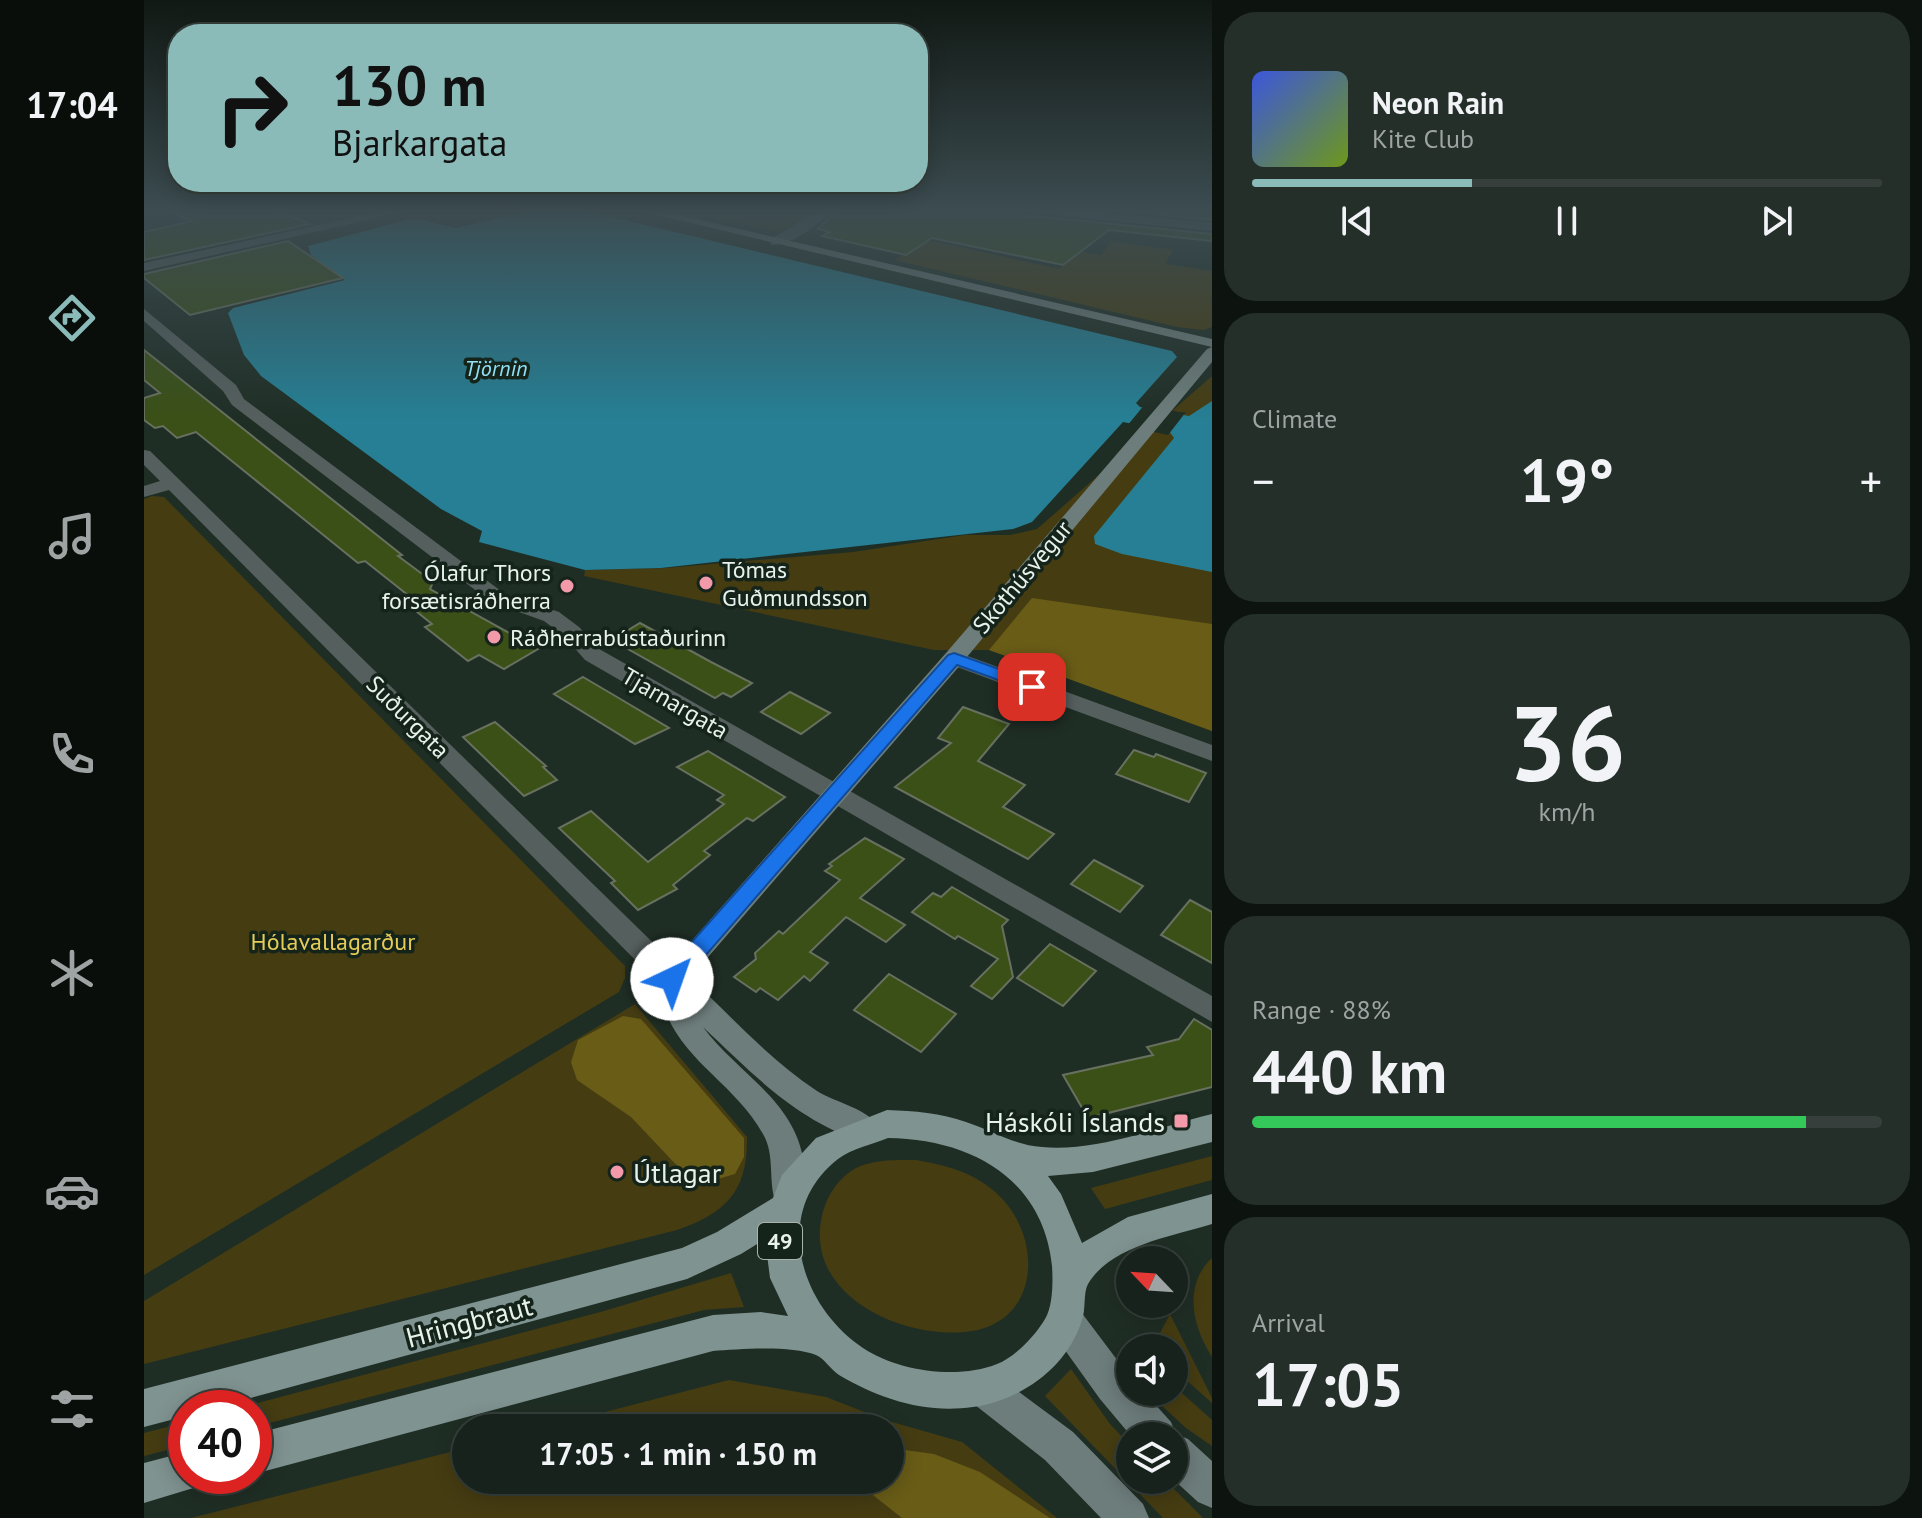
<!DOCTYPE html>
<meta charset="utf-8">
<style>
body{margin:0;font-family:"PT Sans",sans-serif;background:#242f29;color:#f1f3f6;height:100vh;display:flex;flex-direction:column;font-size:30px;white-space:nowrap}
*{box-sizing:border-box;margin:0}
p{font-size:26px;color:#9ea4a3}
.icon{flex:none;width:44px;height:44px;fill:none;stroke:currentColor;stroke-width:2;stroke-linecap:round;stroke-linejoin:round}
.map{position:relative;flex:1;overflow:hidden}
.drawer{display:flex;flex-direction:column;gap:12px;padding:12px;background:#0d130f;width:710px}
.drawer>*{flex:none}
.banner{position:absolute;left:24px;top:24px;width:760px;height:168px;border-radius:32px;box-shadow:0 4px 20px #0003,0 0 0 2px #363f3b;background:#8bbbb9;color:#111;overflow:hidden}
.needle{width:52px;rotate:295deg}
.tools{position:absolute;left:972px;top:1246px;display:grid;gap:16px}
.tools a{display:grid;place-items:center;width:72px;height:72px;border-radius:50%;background:#17221c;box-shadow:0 4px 20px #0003,0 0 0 2px #363f3b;font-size:40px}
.speed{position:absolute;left:24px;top:1390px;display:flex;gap:16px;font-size:40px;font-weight:700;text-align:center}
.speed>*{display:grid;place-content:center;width:104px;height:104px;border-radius:50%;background:#17221c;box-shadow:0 4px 20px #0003,0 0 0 2px #363f3b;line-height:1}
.speed .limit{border:12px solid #d22;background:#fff;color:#111}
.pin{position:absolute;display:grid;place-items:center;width:68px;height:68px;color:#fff;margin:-34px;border-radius:16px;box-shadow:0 4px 12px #0006}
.me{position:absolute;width:88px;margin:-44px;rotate:42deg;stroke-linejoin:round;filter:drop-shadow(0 0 6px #0008)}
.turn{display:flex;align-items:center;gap:28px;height:168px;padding:0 32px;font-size:36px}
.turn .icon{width:104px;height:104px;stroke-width:2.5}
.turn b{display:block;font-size:56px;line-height:68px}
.big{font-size:60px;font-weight:800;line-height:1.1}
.drawer .card{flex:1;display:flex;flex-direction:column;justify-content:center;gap:12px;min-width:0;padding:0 28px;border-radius:32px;background:#242f29}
.drawer .dial{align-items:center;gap:0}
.dial b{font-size:104px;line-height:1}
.song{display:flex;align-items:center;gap:24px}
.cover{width:96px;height:96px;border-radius:12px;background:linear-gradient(135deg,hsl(230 70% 55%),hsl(80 70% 35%))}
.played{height:8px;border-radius:4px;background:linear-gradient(90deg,#8bbbb9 35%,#363f3b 35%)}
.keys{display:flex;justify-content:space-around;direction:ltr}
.heat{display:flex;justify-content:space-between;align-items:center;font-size:44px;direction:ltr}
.charge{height:12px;border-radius:6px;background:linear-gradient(90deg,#34c759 88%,#363f3b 0)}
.trip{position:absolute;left:308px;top:1414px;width:452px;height:80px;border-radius:40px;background:#17221c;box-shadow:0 4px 20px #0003,0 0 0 2px #363f3b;font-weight:800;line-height:80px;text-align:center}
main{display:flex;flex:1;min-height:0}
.menu{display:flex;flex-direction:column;width:144px;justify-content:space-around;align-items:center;background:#090e0b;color:#9ea4a3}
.menu .icon{width:56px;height:56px}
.menu .on{color:#8bbbb9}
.menu b{font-size:36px;color:#f1f3f6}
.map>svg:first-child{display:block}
.green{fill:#453c12}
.forest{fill:#695c17}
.water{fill:#267f94}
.pier{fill:#1f2e25}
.building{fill:#3a5016;stroke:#68705f;stroke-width:2}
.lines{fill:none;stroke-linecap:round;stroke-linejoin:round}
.street{fill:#555f5e;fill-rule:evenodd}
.secondary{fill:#6d7d7b;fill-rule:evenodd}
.primary{fill:#7f9391;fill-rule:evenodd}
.route{fill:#1a73e8;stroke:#114b97;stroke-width:2}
.poi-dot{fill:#f39aaa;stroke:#15241b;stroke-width:3}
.labels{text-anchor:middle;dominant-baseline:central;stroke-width:7;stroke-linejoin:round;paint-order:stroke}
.far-water-label{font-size:22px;font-style:italic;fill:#91e0f6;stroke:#15241b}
.shield{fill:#15241b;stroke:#a9b4ad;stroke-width:2}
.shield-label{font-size:22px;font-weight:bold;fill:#e8f2ec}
.poi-label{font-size:24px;fill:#e8f2ec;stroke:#15241b;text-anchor:start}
.street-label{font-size:24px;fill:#e8f2ec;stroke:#15241b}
.park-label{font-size:24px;fill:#e4cc56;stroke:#15241b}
.near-poi-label{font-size:28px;fill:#e8f2ec;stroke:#15241b;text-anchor:end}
.near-street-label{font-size:28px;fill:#e8f2ec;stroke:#15241b}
</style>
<main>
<nav class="menu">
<b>17:04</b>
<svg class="icon on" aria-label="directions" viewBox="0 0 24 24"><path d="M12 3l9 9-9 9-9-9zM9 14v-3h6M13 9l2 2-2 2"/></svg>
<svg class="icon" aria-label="music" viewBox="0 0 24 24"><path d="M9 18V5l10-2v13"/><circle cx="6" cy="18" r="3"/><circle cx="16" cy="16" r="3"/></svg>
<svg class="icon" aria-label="phone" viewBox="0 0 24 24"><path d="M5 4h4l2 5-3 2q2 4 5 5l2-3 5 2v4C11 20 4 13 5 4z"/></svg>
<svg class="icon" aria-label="climate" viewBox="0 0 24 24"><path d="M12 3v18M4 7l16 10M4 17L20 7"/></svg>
<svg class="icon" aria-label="car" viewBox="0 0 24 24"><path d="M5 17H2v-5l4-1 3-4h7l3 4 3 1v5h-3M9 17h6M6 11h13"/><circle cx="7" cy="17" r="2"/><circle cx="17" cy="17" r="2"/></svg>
<svg class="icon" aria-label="filters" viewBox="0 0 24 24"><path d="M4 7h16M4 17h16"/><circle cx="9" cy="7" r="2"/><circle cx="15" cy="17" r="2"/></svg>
</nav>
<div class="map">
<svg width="1068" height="1518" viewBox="0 0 1068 1518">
<rect width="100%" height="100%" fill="#1f2e25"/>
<g class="green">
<path d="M591 208H634L666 214 635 232 569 218Z"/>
<path d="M784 240 915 269 936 252 957 255 967 241 1029 250 1021 264 1068 271V327L1060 330 1033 327 751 260Z"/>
<path d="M1068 376V731L845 650H790L440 576 441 570 522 568 709 552 821 535H866L893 529Z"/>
<path d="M8 496 20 497 481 966V978L475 992 0 1275V499Z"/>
<path d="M491 1004 603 1137C604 1191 582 1213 533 1230L0 1364V1301Z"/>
<path d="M1068 1156V1180L961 1209 947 1188Z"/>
<path d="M772 1160C800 1165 827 1171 850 1191 901 1234 898 1326 820 1332 757 1338 660 1295 678 1216 682 1197 694 1178 712 1168 731 1159 752 1160 772 1160Z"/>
<path d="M1068 1258V1357C1048 1326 1039 1285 1068 1258Z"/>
<path d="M587 1273 600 1307 560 1310 110 1427V1408H95L460 1311Z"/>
<path d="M1026 1314 1068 1398V1403L1030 1369V1348H1008Z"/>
<path d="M927 1369 966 1424 986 1445V1480H1021L1059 1518H1019L901 1396Z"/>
<path d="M585 1380 682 1397 741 1420 818 1442 913 1518H47L322 1448V1480H746V1428H399Z"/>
<path d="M1030 1386 1068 1420V1446L1042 1428 1003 1392H1030Z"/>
<path d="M42 1422V1445L0 1456V1433Z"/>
</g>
<g class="forest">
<path d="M888 598 1068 624V731L845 650Z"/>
<path d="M479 1016 497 1019 600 1138V1157L591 1174 567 1181 538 1171 487 1117 433 1080 427 1062 434 1040Z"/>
<path d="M746 1448 790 1454 836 1472 906 1518H758L715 1484V1480H746Z"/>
</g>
<path class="water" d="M431 208 1028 351 1033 357 992 403 996 407 1045 416 1068 401V572L978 554 951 544 950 536 1030 438 1025 431 979 422 888 522 869 529 517 568 441 570 335 542 338 531 297 509 117 376 100 355 84 313 89 308 201 280 167 255 164 246 263 220H278L312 228 395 209Z"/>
<path class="pier" d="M1001 404 1035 412H1042L1024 435 983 426Z"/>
<g class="building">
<path d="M17 208H125L166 224 0 260V232L48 221Z"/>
<path d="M695 208 769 210 771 208H870L879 215 1068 234V241L965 230 919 265 788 238 762 255 678 236 686 232 674 229Z"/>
<path d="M945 208H1068V220Z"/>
<path d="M144 241 199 278 46 315 0 278V274Z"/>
<path d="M0 350 258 555 254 556 289 582 286 589 394 649 360 669 335 655 324 661 281 627 288 624 257 599 265 596 221 561 214 563 52 432 33 438 19 426 11 428 0 420V398L16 393 0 380Z"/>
<path d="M496 623 567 662 608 683 587 697 579 693 571 698 468 640Z"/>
<path d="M439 677 473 697 525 728 491 744 410 694Z"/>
<path d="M646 692 686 713 657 734 617 712Z"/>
<path d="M819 707 865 724 834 761 881 785 859 807 910 834 884 859 751 787 807 743 794 738Z"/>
<path d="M351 722 402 766 399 767 413 780 380 796 319 737Z"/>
<path d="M990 750 1010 757 1012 754 1062 773 1045 802 972 774Z"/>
<path d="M564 751 641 797 609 821 603 818 560 851 566 855 529 885 533 889 494 910 467 883 471 881 415 828 447 811 504 862 580 804 573 800 580 795 533 767Z"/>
<path d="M721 838 760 859 716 898 761 925 742 942 702 917 666 952 684 963 666 981 660 976 634 1000 616 988 612 992 590 977 612 959 611 953 635 931 639 934 696 880 681 871 688 866 685 864Z"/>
<path d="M950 860 999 886 976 912 927 884Z"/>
<path d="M808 887 864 920 858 926 869 977 848 999 827 986 854 959 814 936 811 939 768 912 789 893 797 897Z"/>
<path d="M1046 900 1068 912V963L1017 935Z"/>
<path d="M906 944 952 971 919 1006 873 978Z"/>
<path d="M745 974 812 1014 777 1052 710 1010Z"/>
<path d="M1050 1019 1068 1030V1087L944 1118 919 1075 1009 1055 1003 1047 1035 1039Z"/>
</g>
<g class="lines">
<g class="street">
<path d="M253 208H276L0 271V263Z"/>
<path d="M677 208H690C678 223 647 246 627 245V239Z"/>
<path d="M873 208H915L1068 223V231L879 212Z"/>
<path d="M0 309 92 385 100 399 361 594 415 612 435 627 457 650 1068 996V1022L441 660 420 636 400 621 347 602 88 405 79 391 0 321Z"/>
<path d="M0 450 6 451 538 971 542 979 538 987 528 990 518 987 25 490 0 497V486L16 481 0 465Z"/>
<path d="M810 651 1068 745V761L802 663 799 658Z"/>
</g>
<g class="secondary">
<path d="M484 208H505L1068 339V362L818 663 546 978C587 1016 626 1060 673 1091 692 1103 726 1109 736 1129L731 1139 720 1143C650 1118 612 1077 559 1027 594 1074 651 1100 660 1163 662 1178 663 1192 657 1206L645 1210 633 1206C623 1183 632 1156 619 1134 586 1075 521 1055 514 979L802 653 1063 349 1068 347Z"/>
<path d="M921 1302 934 1308 986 1377V1392H1000L1027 1422 1032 1434 1044 1439 1068 1461V1508L1054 1502 1030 1480V1436H987L956 1399 908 1332 903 1320 908 1308Z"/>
<path d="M839 1369 852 1375 929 1432 999 1504 1005 1518H957L901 1460 826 1401 820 1388 826 1375Z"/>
</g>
<g class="primary">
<path d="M743 1110C770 1111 797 1113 822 1122 849 1131 870 1145 898 1147 954 1152 1015 1127 1068 1114V1142L949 1172 904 1176 917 1194 938 1243 984 1217 1068 1194V1224C1029 1236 966 1246 944 1284 939 1293 942 1310 938 1320 923 1368 877 1400 829 1407 781 1414 736 1399 695 1375 687 1370 681 1359 672 1355 647 1345 596 1349 569 1351L110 1474V1434L569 1315 617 1312 644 1316 626 1278 621 1239 597 1254 543 1279 70 1408H42V1416L0 1427V1389L538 1248 573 1232 629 1198 638 1175 672 1138ZM744 1138C826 1139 899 1178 908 1266 909 1281 909 1306 901 1319 891 1336 871 1357 853 1364 814 1380 753 1371 719 1348 655 1305 627 1211 694 1159 707 1149 729 1144 744 1138Z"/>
<path d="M42 1452V1476H60L56 1486 0 1503V1463Z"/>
</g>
</g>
<linearGradient id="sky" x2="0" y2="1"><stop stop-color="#111914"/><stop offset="0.5" stop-color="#3c4c51"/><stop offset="1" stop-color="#3c4c51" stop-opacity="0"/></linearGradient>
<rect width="1068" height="420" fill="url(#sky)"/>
<path class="route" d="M810 653 894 683 897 687 894 690H882L813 665 536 985 528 988 520 985 517 979 520 973 804 655Z"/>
<g class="poi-dot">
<circle cx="562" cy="583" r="8"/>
<circle cx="423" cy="586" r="8"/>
<circle cx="350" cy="637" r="8"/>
<rect x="1029" y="1113" width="16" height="16" rx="4"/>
<circle cx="473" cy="1172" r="8"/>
</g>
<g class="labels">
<g class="far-water-label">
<text x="352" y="368">Tjörnin</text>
</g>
<rect class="shield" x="614" y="1223" width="44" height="36" rx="6"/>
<g class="shield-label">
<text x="636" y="1241">49</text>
</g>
<g class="poi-label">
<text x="578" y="569">Tómas<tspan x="578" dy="28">Guðmundsson</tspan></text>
<text x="407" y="572" text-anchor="end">Ólafur Thors<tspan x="407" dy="28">forsætisráðherra</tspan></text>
<text x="366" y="637">Ráðherrabústaðurinn</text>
</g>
<g class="street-label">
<text transform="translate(878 577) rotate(-50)">Skothúsvegur</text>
<text transform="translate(531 703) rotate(30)">Tjarnargata</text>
<text transform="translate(264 717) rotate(45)">Suðurgata</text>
</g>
<g class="park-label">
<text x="189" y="941">Hólavallagarður</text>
</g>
<g class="near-poi-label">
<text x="1021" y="1121">Háskóli Íslands</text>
<text x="489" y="1172" text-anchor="start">Útlagar</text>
</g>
<g class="near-street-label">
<text transform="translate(325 1321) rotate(-15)">Hringbraut</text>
</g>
</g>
</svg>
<div class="tools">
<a><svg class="needle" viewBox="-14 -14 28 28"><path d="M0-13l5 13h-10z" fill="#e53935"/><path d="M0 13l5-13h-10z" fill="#9ea4a3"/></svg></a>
<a><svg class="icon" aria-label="sound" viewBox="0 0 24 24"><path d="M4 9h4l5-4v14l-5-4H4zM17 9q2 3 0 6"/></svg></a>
<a><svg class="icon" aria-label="layers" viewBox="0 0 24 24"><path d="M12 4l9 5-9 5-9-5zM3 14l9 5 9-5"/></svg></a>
</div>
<div class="speed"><div class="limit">40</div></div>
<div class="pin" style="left:888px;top:687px;background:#d93025"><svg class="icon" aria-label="arrive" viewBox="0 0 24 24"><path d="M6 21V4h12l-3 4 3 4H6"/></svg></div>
<svg class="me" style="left:528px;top:979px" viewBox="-20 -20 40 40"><circle r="19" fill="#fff"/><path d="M0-13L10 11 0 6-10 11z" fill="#1a73e8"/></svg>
<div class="trip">17:05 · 1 min · 150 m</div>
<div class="banner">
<div class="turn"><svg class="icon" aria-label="right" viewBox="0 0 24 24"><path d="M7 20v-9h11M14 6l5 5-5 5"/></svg><div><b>130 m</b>Bjarkargata</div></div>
</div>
</div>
<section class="drawer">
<div class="card">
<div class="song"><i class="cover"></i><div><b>Neon Rain</b><p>Kite Club</p></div></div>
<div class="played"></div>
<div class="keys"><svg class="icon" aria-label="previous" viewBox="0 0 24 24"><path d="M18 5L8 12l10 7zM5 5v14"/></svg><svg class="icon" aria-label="pause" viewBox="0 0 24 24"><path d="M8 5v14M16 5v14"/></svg><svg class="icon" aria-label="next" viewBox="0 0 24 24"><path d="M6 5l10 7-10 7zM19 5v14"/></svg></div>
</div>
<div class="card"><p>Climate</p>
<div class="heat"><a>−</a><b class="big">19°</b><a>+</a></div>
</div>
<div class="card dial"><b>36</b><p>km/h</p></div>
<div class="card"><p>Range · 88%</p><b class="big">440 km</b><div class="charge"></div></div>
<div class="card"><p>Arrival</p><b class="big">17:05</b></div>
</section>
</main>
